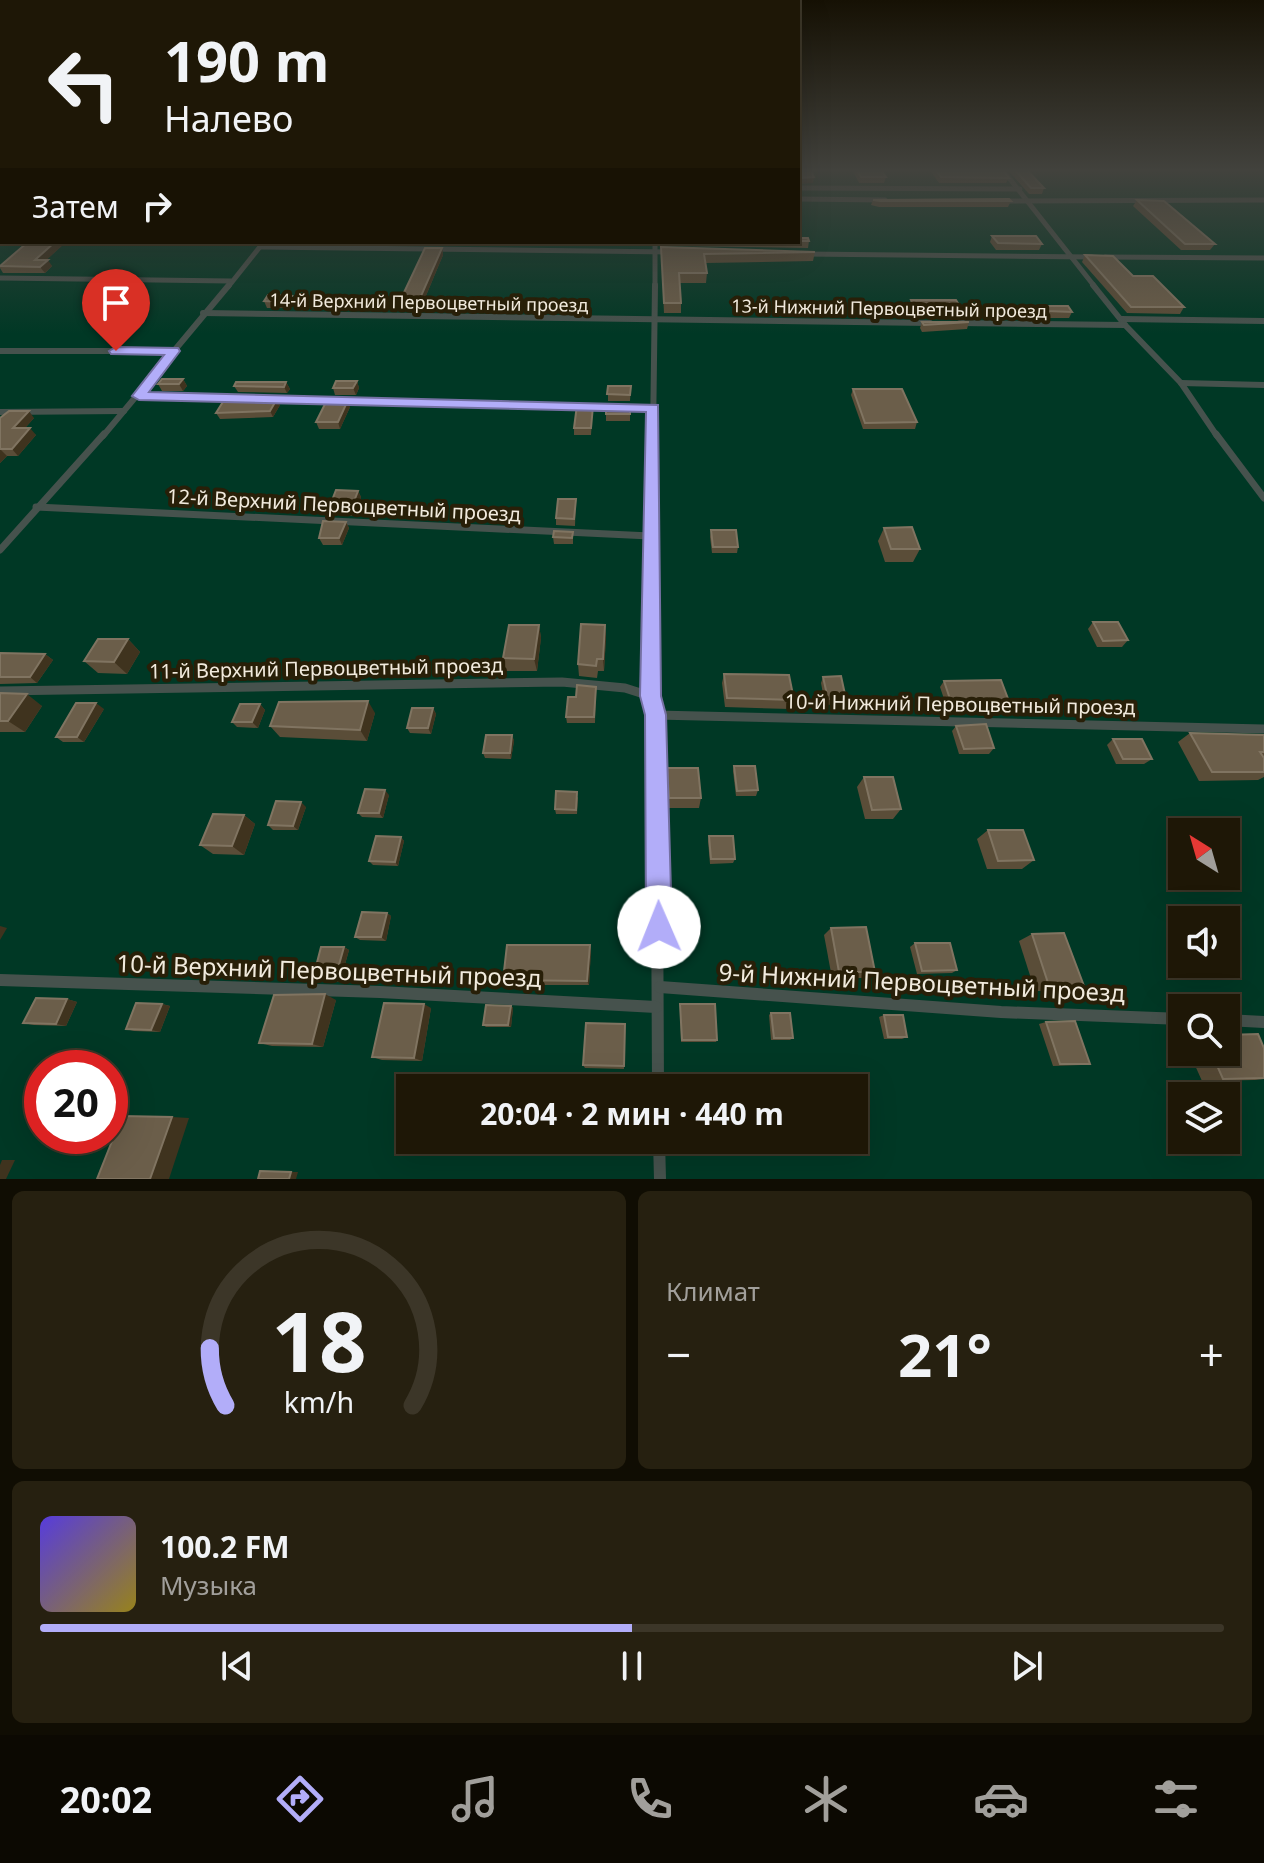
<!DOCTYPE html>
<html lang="ru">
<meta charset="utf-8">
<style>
body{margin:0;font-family:"Noto Sans",sans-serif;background:#262010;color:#f1f3f6;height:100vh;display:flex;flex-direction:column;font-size:30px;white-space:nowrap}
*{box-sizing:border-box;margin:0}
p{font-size:26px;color:#a19f9b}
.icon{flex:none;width:44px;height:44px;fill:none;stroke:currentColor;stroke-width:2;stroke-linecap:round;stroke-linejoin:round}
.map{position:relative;height:1179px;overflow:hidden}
.panel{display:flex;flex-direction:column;gap:12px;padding:12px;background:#100d03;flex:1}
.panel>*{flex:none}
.banner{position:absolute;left:0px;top:0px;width:800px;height:244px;box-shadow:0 8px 32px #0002,0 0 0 2px #3c3628;background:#1e1706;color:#f1f3f6;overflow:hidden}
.needle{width:52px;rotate:323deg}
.tools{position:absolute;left:1168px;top:818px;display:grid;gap:16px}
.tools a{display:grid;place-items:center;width:72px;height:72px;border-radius:0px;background:#1e1706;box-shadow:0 8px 32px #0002,0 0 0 2px #3c3628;font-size:40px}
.speed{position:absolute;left:24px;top:1050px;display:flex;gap:16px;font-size:40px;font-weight:700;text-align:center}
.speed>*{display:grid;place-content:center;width:104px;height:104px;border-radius:50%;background:#1e1706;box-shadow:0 8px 32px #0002,0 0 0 2px #3c3628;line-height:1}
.speed .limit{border:12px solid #d22;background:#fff;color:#111}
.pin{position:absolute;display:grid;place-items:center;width:68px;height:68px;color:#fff;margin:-82px -34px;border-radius:50% 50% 50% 0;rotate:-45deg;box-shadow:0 0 8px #0007}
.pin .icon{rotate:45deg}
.me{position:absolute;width:88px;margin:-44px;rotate:359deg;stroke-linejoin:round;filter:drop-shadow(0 0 6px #0008)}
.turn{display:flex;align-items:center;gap:28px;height:168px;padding:0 32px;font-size:36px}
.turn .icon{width:104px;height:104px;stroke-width:2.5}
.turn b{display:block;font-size:56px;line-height:68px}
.then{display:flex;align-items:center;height:76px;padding:0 32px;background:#0003;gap:16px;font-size:30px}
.big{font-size:60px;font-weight:700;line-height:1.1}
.panel .widget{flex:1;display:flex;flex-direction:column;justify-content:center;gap:12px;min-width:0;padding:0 28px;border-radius:12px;background:#262010}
.panel .dial{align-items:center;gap:0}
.dial svg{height:208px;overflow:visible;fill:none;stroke:#3c3628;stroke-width:7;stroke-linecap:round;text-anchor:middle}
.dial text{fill:#f1f3f6;stroke:none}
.song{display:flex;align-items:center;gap:24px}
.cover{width:96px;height:96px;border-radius:12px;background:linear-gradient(135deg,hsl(250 70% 55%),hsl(50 70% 35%))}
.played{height:8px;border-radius:4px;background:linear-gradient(90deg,#b2adf9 50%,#3c3628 50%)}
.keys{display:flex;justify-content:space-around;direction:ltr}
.heat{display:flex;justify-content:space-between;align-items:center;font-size:44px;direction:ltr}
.panel .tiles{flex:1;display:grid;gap:12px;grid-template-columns:1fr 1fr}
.widget:last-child{grid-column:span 2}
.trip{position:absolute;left:396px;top:1074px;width:472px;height:80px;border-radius:0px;background:#1e1706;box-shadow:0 8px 32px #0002,0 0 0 2px #3c3628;font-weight:700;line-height:80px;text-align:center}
.tab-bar{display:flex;height:128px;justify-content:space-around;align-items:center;background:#0c0902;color:#a19f9b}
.tab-bar .icon{width:56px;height:56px}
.tab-bar .active{color:#b2adf9}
.tab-bar b{font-size:36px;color:#f1f3f6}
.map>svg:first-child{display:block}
.green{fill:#003825;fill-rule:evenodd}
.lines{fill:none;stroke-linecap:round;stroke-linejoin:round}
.lane-far4{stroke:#46524d;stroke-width:5}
.lane-far3{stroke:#46524d;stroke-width:6}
.lane-far2{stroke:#46524d;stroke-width:7}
.lane-far1{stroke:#46524d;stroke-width:9}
.lane{stroke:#46524d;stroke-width:12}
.wall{fill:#5a4d38}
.shaded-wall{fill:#3f331e}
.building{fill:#6b5e4a;stroke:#807461;stroke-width:2}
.route{fill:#b2adf9;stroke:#7470a2;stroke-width:2}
.labels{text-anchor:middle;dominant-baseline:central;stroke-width:8;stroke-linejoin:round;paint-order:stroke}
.far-street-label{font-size:18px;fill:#f1eadd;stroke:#281f08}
.street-label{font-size:20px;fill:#f1eadd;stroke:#281f08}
.near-street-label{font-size:24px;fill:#f1eadd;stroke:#281f08}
</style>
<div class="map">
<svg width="1264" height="1179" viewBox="0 0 1264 1179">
<rect width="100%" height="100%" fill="#281f08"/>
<path class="green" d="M0 169 2 242H798V169H1264V1179H0ZM1182 832H1226V876H1182ZM1182 920H1226V964H1182ZM1182 1008H1226V1052H1182ZM42 1068H110V1136H42ZM410 1088H854V1140H410ZM1182 1096H1226V1140H1182Z"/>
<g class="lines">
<g class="lane-far4">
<path d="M1002 169 1095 287"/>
<path d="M798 188 1020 189"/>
<path d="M798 199 885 200"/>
<path d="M1003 201 1264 200"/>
<path d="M261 247 672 252"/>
<path d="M805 254 1092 257"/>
<path d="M1105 257 1264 258"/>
<path d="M0 278 231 281"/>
<path d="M228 287 263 243"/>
<path d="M655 287V242"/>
</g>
<g class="lane-far3">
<path d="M1093 285 1125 325 1181 383 1217 436"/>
<path d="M203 313 930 323"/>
<path d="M1121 319 1264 321"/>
<path d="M960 323 1125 325"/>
<path d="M0 351H173"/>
<path d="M1181 383 1264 385"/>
<path d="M139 396 236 398"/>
<path d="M266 399 653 408"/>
<path d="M0 412 124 411"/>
<path d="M103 436 229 285"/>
<path d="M653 436 655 285"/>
</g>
<g class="lane-far2">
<path d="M1216 434 1264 498"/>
<path d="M36 507 650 536"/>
<path d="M0 550 104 434"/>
<path d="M651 627 653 434"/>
</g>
<g class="lane-far1">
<path d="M651 625 650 696 656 715 657 870"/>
<path d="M0 691 562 682 625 688 650 696"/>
<path d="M656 715 1264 729"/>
</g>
<g class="lane">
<path d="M657 868 658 1088"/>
<path d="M0 980 380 992 656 1007"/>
<path d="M660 987 1001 1012 1182 1019"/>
<path d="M1226 1020 1264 1022"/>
<path d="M659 1140 660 1179"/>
</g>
</g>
<g class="wall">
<path d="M852 169H880L886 177 884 183H859Z"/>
<path d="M929 169H1002L1009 178 1006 183H939Z"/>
<path d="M1007 169H1026L1044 188 1042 194H1029Z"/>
<path d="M873 200 1011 201 1008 207H879L871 205Z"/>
<path d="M1137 200 1215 244 1210 250H1181L1133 206Z"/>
<path d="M992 236 1042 244 1039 250H996L990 242Z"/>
<path d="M798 238 809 241 808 248 671 246 672 242H798Z"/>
<path d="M66 242 46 260 52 266 45 273H3L0 268V266Z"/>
<path d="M490 242H529L528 244H490Z"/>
<path d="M661 247 815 252 813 261 706 263 707 273 706 283H679L681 303V313H664Z"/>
<path d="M442 248 443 255 420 310 402 307 400 301Z"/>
<path d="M1085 255 1133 276 1184 307 1180 314 1127 313 1082 262Z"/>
<path d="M292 296 295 302 291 308H267L264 301Z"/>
<path d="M911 300 962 310 960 317 914 316 909 307Z"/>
<path d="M1043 306 1072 312 1069 318H1044L1040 313Z"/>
<path d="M922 322H969L967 329 922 332 920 328Z"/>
<path d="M183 379 187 386 183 391H162L158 384Z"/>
<path d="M357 381 359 388 356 395H335L333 388Z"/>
<path d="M286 382 290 389 287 393 238 392 234 386Z"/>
<path d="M608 386H631L630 401H608Z"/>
<path d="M853 389 917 422 915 429H863L851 395Z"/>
<path d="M280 405 273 417 220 419 216 413Z"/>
<path d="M593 406 591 435H574V428Z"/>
<path d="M606 406 630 407V421H606Z"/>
<path d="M350 407 340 429H319L316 422Z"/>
<path d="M0 418H34L25 428 36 435 18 456H7L0 463Z"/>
<path d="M358 491 361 497 354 516 332 514 329 508Z"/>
<path d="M576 499 575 526 556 525V518Z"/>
<path d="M346 522 349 528 342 545H323L319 538Z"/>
<path d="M884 528 920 549 913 562H885L878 541Z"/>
<path d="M711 530 738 547 737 553H712L710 537Z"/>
<path d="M573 532V544H554L553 537Z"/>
<path d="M1093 622 1128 640 1122 647H1097L1088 629Z"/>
<path d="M539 625 541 638 537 671H506L503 658Z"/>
<path d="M605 625 606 637 604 671H598L597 678 579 676 578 664Z"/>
<path d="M128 639 140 652 127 674 98 673 84 661Z"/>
<path d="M0 653 45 654 53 660 37 683 0 684Z"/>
<path d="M724 674 794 700 790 709 725 707 722 683Z"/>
<path d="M823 677 846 699 843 704 825 705 821 683Z"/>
<path d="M944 681 1010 704 1005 710 949 714 940 687Z"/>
<path d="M596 687 595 723H567L566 717 576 697Z"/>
<path d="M0 693 42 706 25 732H0Z"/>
<path d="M260 704 265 710 258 728 237 727 232 722Z"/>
<path d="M433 708 436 714 431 734 410 733 407 728Z"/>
<path d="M104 709 84 742H63L56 737Z"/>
<path d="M375 713 367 741 280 737 270 726Z"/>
<path d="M956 726 994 748 989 754H959L952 731Z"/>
<path d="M1190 733 1264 735V777L1258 780 1199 781 1178 742Z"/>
<path d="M512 735 514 741 511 759 485 758 483 753Z"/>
<path d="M1113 739 1152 759 1144 764H1116L1107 745Z"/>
<path d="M734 766 758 790 756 796H736L733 771Z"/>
<path d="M667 768 701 798 699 808H668L666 778Z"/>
<path d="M864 777 901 809 893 819H865L857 787Z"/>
<path d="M389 795 383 818 362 817 358 813Z"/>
<path d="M578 797 577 814H556L555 809Z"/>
<path d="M306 807 298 830H273L268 825Z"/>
<path d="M244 815 255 824 244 855 213 854 200 845Z"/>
<path d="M988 830 1034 860 1022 869H987L977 839Z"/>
<path d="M709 836 735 859 733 863 710 864 708 841Z"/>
<path d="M401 837 404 841 398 866 373 865 369 861Z"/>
<path d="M387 913 391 916 386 941 360 940 355 937Z"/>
<path d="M831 928 875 972 867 978H832L824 935Z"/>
<path d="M1032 934 1084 986 1068 991H1035L1019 941Z"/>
<path d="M915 943 957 970 952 973 917 974 910 947Z"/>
<path d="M590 945 591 950 589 985H506L503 980Z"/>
<path d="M344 947 349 950 340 982 318 981 313 978Z"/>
<path d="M67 999 77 1002 66 1026 34 1025 23 1023Z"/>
<path d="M336 1000 323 1047 272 1046 259 1043Z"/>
<path d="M162 1004 170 1006 160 1032 134 1031 126 1029Z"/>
<path d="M680 1004 717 1040 716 1042H681Z"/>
<path d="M511 1006 513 1008 511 1027H486L483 1025Z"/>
<path d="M431 1008 422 1061 382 1060 372 1057Z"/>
<path d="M771 1013 793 1038 790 1040H771L769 1015Z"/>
<path d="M884 1015 907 1037 902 1039H884L879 1017Z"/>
<path d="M1046 1022 1090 1064 1081 1065 1053 1066 1039 1024Z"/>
<path d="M625 1024 624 1069 585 1068 583 1065Z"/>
<path d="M1264 1048V1079L1255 1080 1202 1081 1189 1052H1226Z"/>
</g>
<g class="shaded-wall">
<path d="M814 177 813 183 798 184V178Z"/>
<path d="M55 242H66L39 267 35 260Z"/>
<path d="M442 248 443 255 420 310 418 303Z"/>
<path d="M48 260 52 266 45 273 40 267Z"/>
<path d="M292 296 295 302 291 308 288 302Z"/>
<path d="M183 379 187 386 183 391 179 384Z"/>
<path d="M357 381 359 388 356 395 353 388Z"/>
<path d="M286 382 290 389 287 393 284 387Z"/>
<path d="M277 399 280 405 273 417 270 411Z"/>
<path d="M348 400 350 407 340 429 338 422Z"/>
<path d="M29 411 34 418 19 435 13 428Z"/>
<path d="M30 428 36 435 18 456 12 449Z"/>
<path d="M0 449 7 456 0 463Z"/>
<path d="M358 491 361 497 354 516 351 509Z"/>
<path d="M346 522 349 528 342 545 339 538Z"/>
<path d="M539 625 541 638 537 671 534 659Z"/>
<path d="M605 625 606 637 604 671 603 659Z"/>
<path d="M128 639 140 652 127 674 114 662Z"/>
<path d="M45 654 53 660 37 683 30 677Z"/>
<path d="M27 694 42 706 25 732 8 721Z"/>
<path d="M368 701 375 713 367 741 360 730Z"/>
<path d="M96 703 104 709 84 742 77 737Z"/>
<path d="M260 704 265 710 258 728 252 722Z"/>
<path d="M433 708 436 714 431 734 428 728Z"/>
<path d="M512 735 514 741 511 759 510 753Z"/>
<path d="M385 790 389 795 383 818 379 813Z"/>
<path d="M301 802 306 807 298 830 293 826Z"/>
<path d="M244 815 255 824 244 855 232 846Z"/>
<path d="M401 837 404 841 398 866 395 862Z"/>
<path d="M387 913 391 916 386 941 381 937Z"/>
<path d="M0 926 7 928 0 940Z"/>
<path d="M590 945 591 950 589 985 587 981Z"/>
<path d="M344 947 349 950 340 982 335 979Z"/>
<path d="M325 994 336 1000 323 1047 312 1044Z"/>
<path d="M67 999 77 1002 66 1026 56 1024Z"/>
<path d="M162 1004 170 1006 160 1032 151 1030Z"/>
<path d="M424 1004 431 1008 422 1061 414 1058Z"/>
<path d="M511 1006 513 1008 511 1027 508 1025Z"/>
<path d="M172 1117 189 1118 169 1179H150Z"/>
<path d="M2 1160H15L6 1179H0V1165Z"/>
<path d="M291 1172H298L296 1179H289Z"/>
</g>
<g class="building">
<rect x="0" y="169" width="2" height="14"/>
<path d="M798 169H810L814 177 798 178Z"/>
<path d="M856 169H880L886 177H861Z"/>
<path d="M935 169H1002L1009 178 941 177Z"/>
<path d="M1014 169H1026L1044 188H1031Z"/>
<path d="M1009 199 1011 201H880L873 200Z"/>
<path d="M1137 200 1164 201 1215 244H1185Z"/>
<path d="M992 236H1036L1042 244 998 243Z"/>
<path d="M798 238H808L809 241H798Z"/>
<path d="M28 242H55L35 260H48L40 267 0 266Z"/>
<path d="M661 247 815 252 704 254 707 273H679L681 303H664Z"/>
<path d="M425 248H442L418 303 400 301Z"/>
<path d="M1085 255 1113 256 1133 276H1153L1184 307H1131Z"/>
<path d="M268 295 292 296 288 302 264 301Z"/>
<path d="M911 300H956L962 310H916Z"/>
<path d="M1043 306H1068L1072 312 1047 311Z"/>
<path d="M922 322H969L924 325Z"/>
<path d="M162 379H183L179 384H158Z"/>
<path d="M336 381H357L353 388H333Z"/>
<path d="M236 382H286L284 387 234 386Z"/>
<path d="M608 386H631L630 395 607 394Z"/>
<path d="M853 389H902L917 422 865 423Z"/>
<path d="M226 397 277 399 270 411 216 413Z"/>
<path d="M327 400H348L338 422H316Z"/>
<path d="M577 405 593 406 591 428H574Z"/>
<path d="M606 406 630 407V414H606Z"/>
<path d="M9 411H29L13 428H30L12 449H0V418Z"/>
<path d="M336 490 358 491 351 509 329 508Z"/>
<path d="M558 499H576L574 519 556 518Z"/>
<path d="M323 521 346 522 339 538H319Z"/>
<path d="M912 527 920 549H891L884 528Z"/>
<path d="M711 530H736L738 547H713Z"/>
<path d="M554 531 573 532 572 538 553 537Z"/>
<path d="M1093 622H1118L1128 640 1103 641Z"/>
<path d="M581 624 605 625 603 659H597L596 666 578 664Z"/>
<path d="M509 625H539L534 659 503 658Z"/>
<path d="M98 639H128L114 662 84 661Z"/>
<path d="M0 653 45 654 30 677H0Z"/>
<path d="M724 674 789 675 794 700 727 698Z"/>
<path d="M841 676 846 699H828L823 677Z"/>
<path d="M1001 680 1010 704 953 708 944 681Z"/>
<path d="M577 685 596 687 594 717H566L568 697H576Z"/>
<path d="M0 693 27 694 8 721H0Z"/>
<path d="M368 701 360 730 270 726 279 702Z"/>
<path d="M76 703H96L77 737H56Z"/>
<path d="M240 704H260L252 722H232Z"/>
<path d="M412 708H433L428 728H407Z"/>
<path d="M986 724 994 748 964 749 956 726Z"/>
<path d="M1190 733 1264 735V752H1260L1264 758V772H1212Z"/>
<path d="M486 735H512L510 753H483Z"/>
<path d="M1113 739H1142L1152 759H1123Z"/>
<path d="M734 766H755L758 790 737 791Z"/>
<path d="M667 768H698L701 798H669Z"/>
<path d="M864 777H893L901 809 872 810Z"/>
<path d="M365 789 385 790 379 813H358Z"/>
<path d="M556 791 577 792 576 810 555 809Z"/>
<path d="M276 801 301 802 293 826 268 825Z"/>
<path d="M213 814 244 815 232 846 200 845Z"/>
<path d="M988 830H1023L1034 860 998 861Z"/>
<path d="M376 836 401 837 395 862 369 861Z"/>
<path d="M709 836H733L735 859H711Z"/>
<path d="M362 912 387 913 381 937H355Z"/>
<path d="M866 927 875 972H839L831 928Z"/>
<path d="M1064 933 1084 986H1049L1032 934Z"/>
<path d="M915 943H950L957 970 922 971Z"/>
<path d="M507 945H590L587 981 503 980Z"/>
<path d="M321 947H344L335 979 313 978Z"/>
<path d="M325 994 312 1044 259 1043 274 995Z"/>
<path d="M36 998 67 999 56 1024 23 1023Z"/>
<path d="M136 1003 162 1004 151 1030 126 1029Z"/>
<path d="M384 1003 424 1004 414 1058 372 1057Z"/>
<path d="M680 1004H715L717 1040H682Z"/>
<path d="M486 1005 511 1006 508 1025H483Z"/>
<path d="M771 1013H790L793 1038H774Z"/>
<path d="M884 1015H903L907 1037H888Z"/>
<path d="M1075 1021 1090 1064H1060L1046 1022Z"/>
<path d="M586 1023 625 1024 624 1066 583 1065Z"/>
<path d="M1258 1034 1264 1048V1078L1223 1079 1211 1052H1226V1035Z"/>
<path d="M122 1116 172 1117 150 1179H97Z"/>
<path d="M260 1171 291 1172 289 1179H258Z"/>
</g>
<linearGradient id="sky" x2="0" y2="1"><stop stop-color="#161104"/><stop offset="0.51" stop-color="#42423d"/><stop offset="1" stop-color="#42423d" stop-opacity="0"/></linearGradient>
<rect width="1264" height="334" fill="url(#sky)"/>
<path class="route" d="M116 347 178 348 180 351 149 392 658 405 661 696 666 715 672 927 668 936 659 940 650 936 646 927 645 715 640 696 646 412 139 400 132 396 164 355 111 354 109 351Z"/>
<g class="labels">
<g class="far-street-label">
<text transform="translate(429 302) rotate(1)">14-й Верхний Первоцветный проезд</text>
<text transform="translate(889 308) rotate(1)">13-й Нижний Первоцветный проезд</text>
</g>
<g class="street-label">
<text transform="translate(344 505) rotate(3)">12-й Верхний Первоцветный проезд</text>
<text transform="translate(326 668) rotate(-1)">11-й Верхний Первоцветный проезд</text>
<text transform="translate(960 704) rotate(1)">10-й Нижний Первоцветный проезд</text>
</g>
<g class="near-street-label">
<text transform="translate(329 970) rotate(2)">10-й Верхний Первоцветный проезд</text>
<text transform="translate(922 982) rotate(3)">9-й Нижний Первоцветный проезд</text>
</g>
</g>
</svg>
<div class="tools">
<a><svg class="needle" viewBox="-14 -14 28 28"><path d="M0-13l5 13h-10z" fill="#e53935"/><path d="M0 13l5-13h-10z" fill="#a19f9b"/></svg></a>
<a><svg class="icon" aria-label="sound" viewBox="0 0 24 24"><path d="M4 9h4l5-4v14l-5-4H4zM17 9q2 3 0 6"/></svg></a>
<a><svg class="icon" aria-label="search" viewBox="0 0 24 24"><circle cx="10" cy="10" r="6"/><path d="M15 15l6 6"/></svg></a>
<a><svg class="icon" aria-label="layers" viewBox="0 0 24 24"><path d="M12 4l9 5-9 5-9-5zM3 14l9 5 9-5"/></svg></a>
</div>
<div class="speed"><div class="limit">20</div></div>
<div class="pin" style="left:116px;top:351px;background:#d93025"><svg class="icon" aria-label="arrive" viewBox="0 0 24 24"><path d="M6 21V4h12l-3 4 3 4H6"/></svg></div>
<svg class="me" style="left:659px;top:927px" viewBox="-20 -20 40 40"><circle r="19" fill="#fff"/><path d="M0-13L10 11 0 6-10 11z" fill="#b2adf9"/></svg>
<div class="trip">20:04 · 2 мин · 440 m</div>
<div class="banner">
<div class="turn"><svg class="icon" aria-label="left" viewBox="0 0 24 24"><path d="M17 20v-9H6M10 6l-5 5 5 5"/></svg><div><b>190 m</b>Налево</div></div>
<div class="then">Затем<svg class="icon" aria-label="right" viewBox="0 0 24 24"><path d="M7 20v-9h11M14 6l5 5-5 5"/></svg></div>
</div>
</div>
<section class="panel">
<div class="tiles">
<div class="widget dial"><svg viewBox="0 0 100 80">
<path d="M14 69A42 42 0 1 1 86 69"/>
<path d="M14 69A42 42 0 0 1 8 47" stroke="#b2adf9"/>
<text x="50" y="56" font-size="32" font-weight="700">18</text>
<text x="50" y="72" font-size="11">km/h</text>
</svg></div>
<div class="widget"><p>Климат</p>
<div class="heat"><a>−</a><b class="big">21°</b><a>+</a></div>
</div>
<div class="widget">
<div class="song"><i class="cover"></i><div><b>100.2 FM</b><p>Музыка</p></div></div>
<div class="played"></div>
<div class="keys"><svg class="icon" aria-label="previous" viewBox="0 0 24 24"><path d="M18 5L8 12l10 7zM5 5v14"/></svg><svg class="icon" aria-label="pause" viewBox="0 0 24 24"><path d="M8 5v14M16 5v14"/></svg><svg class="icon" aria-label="next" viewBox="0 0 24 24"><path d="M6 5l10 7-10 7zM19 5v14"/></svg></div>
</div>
</div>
</section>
<nav class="tab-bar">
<b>20:02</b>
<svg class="icon active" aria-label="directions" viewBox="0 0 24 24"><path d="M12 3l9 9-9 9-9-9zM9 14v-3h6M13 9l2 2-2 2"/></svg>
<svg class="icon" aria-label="music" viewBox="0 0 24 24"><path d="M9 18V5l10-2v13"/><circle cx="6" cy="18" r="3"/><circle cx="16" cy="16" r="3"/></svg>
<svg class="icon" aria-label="phone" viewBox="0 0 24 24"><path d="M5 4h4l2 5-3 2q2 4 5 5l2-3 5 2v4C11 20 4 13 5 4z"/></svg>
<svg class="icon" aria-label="climate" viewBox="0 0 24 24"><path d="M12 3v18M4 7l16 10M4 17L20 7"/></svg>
<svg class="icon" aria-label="car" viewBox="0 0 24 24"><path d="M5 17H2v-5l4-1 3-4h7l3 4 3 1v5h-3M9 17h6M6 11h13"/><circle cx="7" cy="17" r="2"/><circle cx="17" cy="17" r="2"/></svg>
<svg class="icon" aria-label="filters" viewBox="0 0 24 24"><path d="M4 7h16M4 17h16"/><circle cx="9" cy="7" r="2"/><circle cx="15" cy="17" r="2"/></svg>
</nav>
